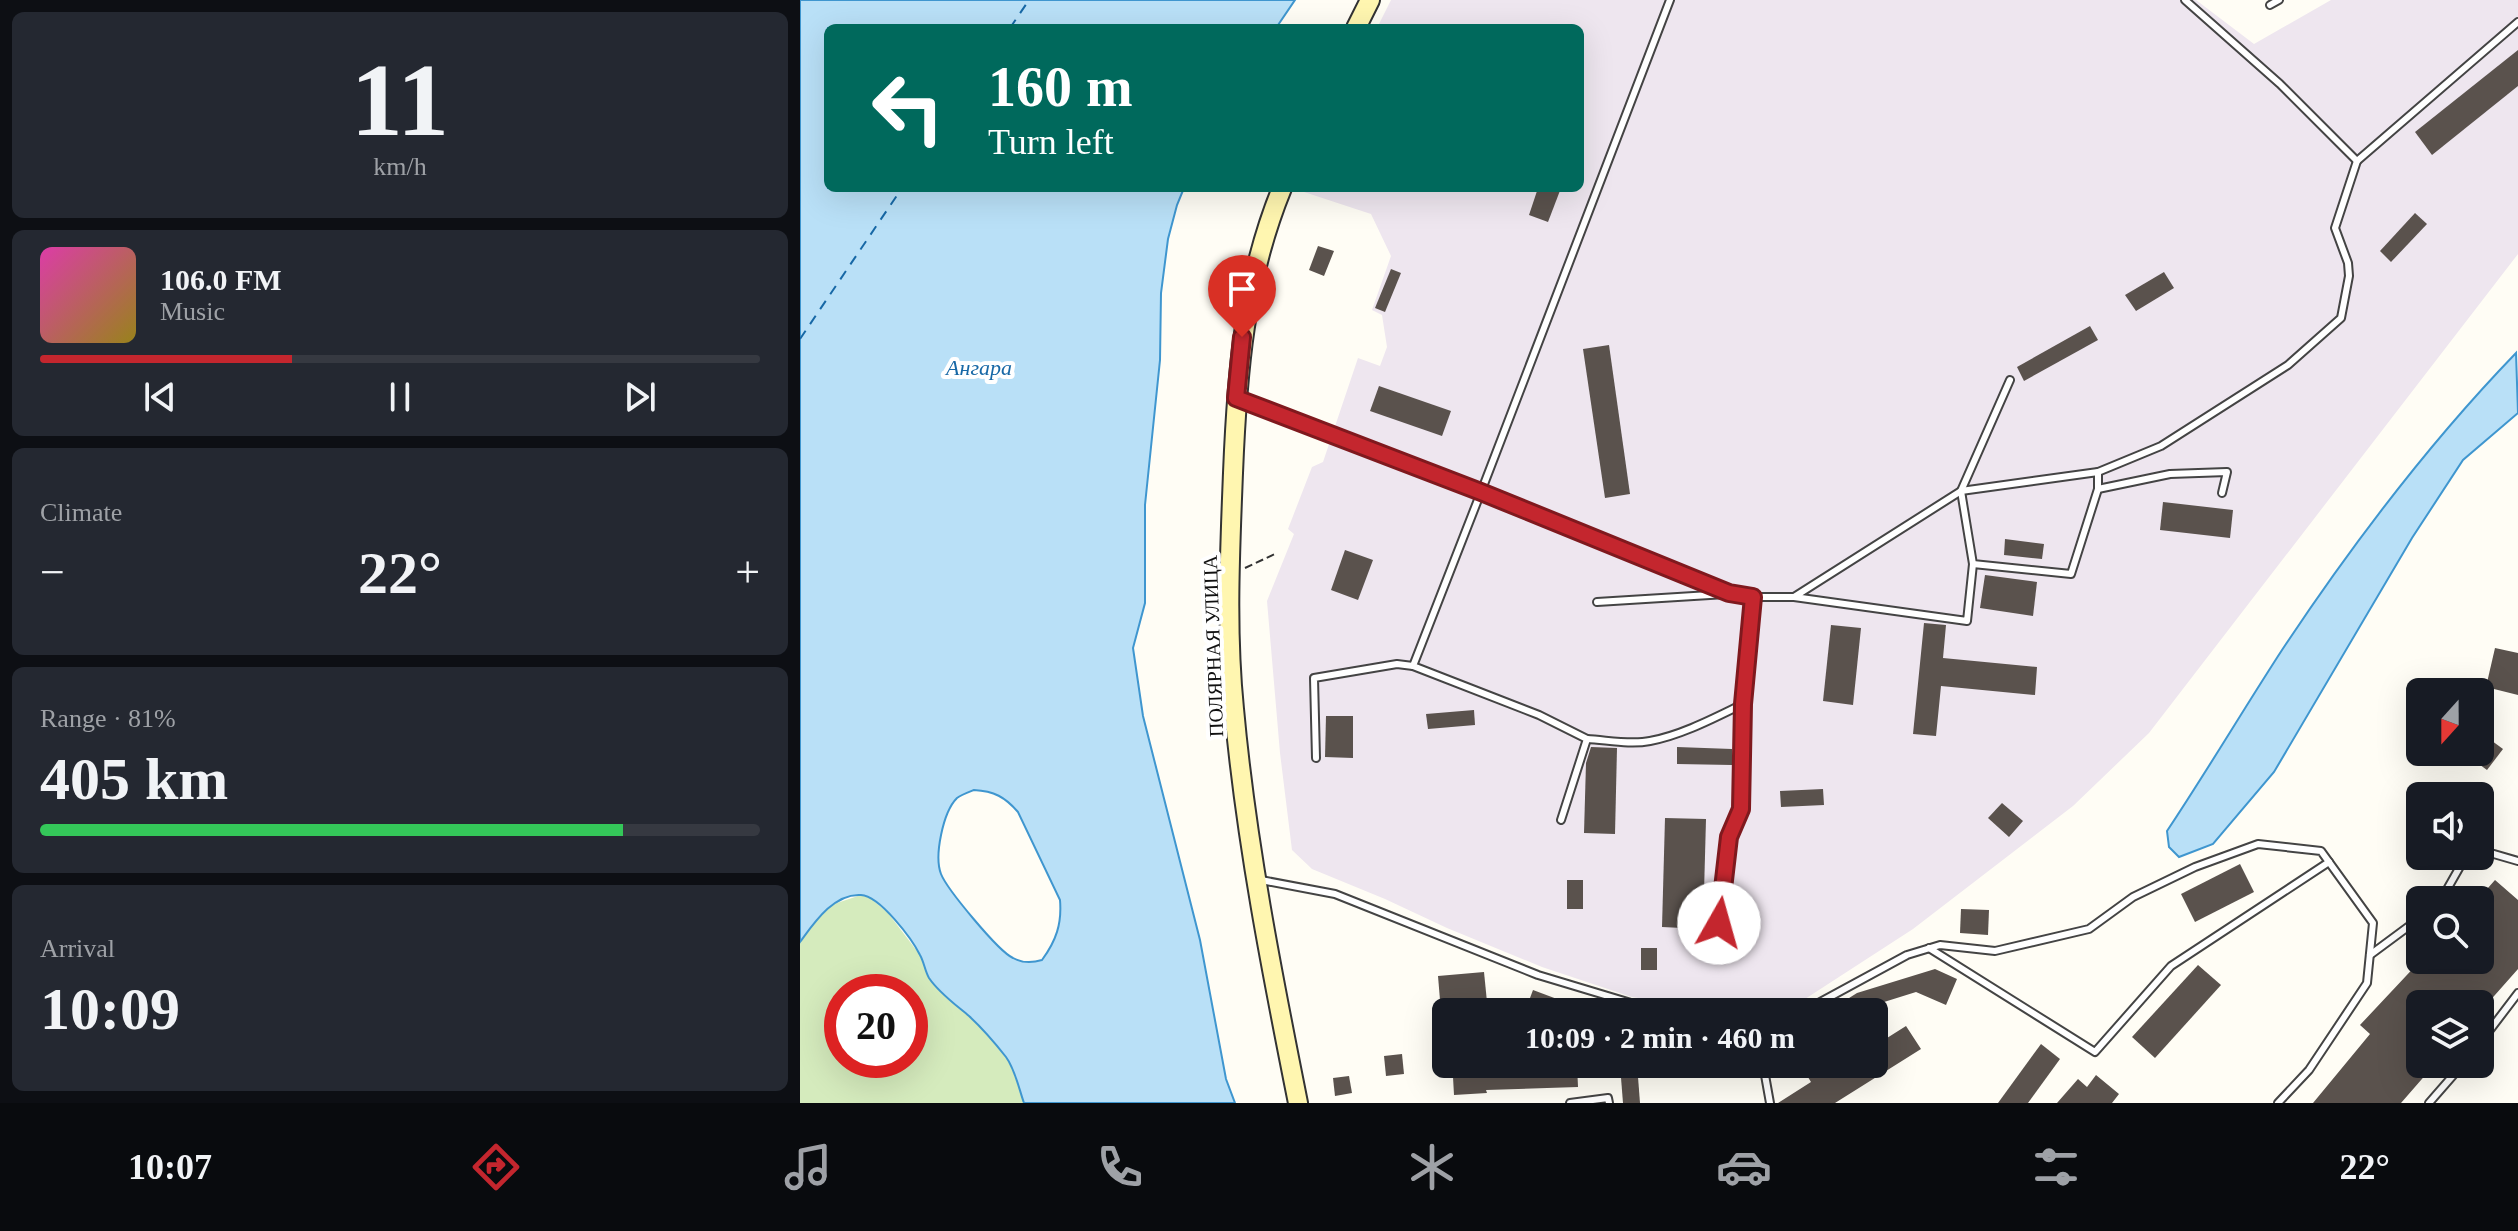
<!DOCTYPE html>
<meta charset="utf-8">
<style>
body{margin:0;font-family:Georgia,serif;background:#242831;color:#f1f3f6;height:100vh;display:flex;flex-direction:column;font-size:30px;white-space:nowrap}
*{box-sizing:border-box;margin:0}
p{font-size:26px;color:#9ea1a6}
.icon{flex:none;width:44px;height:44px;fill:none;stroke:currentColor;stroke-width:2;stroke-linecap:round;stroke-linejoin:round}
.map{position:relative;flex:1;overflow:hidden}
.drawer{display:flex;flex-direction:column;gap:12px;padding:12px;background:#0d0f14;width:800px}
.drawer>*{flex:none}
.top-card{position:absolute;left:24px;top:24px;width:760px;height:168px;border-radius:12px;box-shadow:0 8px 32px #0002;background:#00695c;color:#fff;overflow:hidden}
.needle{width:52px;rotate:201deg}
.buttons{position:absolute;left:1606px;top:678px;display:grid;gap:16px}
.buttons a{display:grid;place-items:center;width:88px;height:88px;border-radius:12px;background:#171b24;box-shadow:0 8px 32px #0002;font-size:40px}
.speed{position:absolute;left:24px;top:974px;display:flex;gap:16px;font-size:40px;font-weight:700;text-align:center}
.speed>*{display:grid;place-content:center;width:104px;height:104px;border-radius:50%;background:#171b24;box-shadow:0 8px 32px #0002;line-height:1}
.speed .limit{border:12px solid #d22;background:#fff;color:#111}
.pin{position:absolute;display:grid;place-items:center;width:68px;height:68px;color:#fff;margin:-82px -34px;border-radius:50% 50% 50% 0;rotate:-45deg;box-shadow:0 0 8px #0007}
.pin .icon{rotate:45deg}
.me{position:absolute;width:88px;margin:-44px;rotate:7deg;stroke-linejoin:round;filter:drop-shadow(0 0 6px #0008)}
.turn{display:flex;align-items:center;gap:28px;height:168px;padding:0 32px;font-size:36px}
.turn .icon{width:104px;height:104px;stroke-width:2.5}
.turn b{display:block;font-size:56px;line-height:68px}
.big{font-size:60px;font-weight:700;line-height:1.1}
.drawer .tile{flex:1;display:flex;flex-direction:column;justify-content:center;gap:12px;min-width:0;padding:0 28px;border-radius:12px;background:#242831}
.drawer .dial{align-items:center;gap:0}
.dial b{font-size:104px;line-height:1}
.song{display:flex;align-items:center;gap:24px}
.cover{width:96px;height:96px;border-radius:12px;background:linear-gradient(135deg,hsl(320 70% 55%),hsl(50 70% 35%))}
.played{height:8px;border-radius:4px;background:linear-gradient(90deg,#c4262e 35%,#363941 35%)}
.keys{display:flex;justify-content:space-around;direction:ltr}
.heat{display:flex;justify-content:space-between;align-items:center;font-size:44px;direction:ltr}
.charge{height:12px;border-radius:6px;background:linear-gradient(90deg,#34c759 81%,#363941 0)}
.trip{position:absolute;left:632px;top:998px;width:456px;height:80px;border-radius:12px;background:#171b24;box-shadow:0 8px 32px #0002;font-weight:700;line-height:80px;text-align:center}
.tabs{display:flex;height:128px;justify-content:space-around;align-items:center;background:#090b0e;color:#9ea1a6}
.tabs .icon{width:56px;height:56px}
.tabs .current{color:#c4262e}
.tabs b{font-size:36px;color:#f1f3f6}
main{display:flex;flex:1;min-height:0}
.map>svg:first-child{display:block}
.industrial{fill:#eee6ef}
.green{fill:#d5ebbd;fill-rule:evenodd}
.water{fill:#b9e0f7;stroke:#3f96cf;stroke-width:2;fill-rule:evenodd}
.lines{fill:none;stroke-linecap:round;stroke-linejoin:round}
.ferry{stroke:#1768a6;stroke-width:2;stroke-dasharray:10 8;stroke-linecap:butt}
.building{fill:#5a524d}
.lane-casing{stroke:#444;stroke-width:10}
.secondary-casing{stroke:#333;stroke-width:22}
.path{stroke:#333;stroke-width:2;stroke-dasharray:8 4;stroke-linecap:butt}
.lane{stroke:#fff;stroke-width:6}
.secondary{stroke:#fff6b0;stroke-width:18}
.route-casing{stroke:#7f191e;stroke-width:20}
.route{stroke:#c4262e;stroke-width:14}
.labels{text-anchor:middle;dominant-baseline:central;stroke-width:8;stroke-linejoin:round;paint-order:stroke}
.street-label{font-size:20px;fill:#111;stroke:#fff}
.water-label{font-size:22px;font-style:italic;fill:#1768a6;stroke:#fff}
</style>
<main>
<section class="drawer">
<div class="tile dial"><b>11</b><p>km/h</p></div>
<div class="tile">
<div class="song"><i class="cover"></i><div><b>106.0 FM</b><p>Music</p></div></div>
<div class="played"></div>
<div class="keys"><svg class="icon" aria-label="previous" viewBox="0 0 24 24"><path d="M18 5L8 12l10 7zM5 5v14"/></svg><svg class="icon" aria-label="pause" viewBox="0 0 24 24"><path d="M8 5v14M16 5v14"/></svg><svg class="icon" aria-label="next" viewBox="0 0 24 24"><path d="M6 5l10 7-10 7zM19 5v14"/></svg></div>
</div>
<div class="tile"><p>Climate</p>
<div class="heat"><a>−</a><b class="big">22°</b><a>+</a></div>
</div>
<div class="tile"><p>Range · 81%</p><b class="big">405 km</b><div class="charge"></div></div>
<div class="tile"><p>Arrival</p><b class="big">10:09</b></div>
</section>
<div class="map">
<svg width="1718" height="1103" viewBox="0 0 1718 1103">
<rect width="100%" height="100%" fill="#fffdf5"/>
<path class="industrial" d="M591 0H1396L1454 44 1531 0H1718V254L1349 733 1273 806 1113 929 1005 999 987 1006 934 1008 871 1003 832 997 742 967 647 928 585 899 512 869 492 850 480 753 467 601 494 534 488 529 512 467 523 462 558 358 580 366 587 347 582 315 572 310 591 256 571 214 501 191 502 188H780V28H577Z"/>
<path class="green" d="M61 895 69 897 88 913 120 955 130 979 183 1030 209 1060 224 1103H0V942L16 920 34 904ZM42 992H110V1060H42Z"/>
<g class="water">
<path d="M0 0H495L476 28H28V188H384L377 205 368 239 361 293 360 360 345 505V603L333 648 343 716 400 940 426 1079 435 1103H224C219 1089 215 1069 206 1057 195 1043 182 1028 169 1016 156 1005 139 993 129 978 125 971 124 962 120 955 112 939 80 896 61 895 34 893 14 923 0 942ZM174 790C194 791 205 797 218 812L260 900C262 924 256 941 242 960 232 963 222 963 213 958 198 951 147 889 141 874 134 856 143 812 157 798 161 795 169 792 174 790Z"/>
<path d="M1716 353 1718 413 1663 460 1612 538 1474 772 1413 844 1379 857 1369 847 1367 831C1407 771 1443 710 1482 650 1551 546 1629 443 1716 353Z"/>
</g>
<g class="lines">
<g class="ferry">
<path d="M210 28 229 0"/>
<path d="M0 339 102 188"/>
</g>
</g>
<g class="building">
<path d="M1718 50V86L1632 155 1615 132Z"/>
<path d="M738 188H761L748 222 729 215Z"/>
<path d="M1615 213 1627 224 1591 262 1580 251Z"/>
<path d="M518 246 534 251 524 276 509 270Z"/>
<path d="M591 269 601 273 585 312 575 308Z"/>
<path d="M1364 272 1374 288 1336 311 1325 295Z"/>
<path d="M1290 326 1298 340 1224 381 1217 367Z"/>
<path d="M809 345 830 494 805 498 783 349Z"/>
<path d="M579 386 651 411 642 436 570 411Z"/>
<path d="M1363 502 1433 510 1430 538 1360 530Z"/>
<path d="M1205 539 1244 544 1242 559 1204 555Z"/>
<path d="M545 550 573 560 558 600 531 590Z"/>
<path d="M1185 575 1237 582 1233 616 1180 608Z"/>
<path d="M1124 623 1146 625 1143 658 1237 667 1235 695 1141 686 1136 736 1113 734Z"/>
<path d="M1031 625 1061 628 1053 705 1023 701Z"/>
<path d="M1695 648 1718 653V695L1686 687Z"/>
<path d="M674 710 675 725 628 729 626 714Z"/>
<path d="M526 716H553V758L525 757Z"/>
<path d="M1688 738 1703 749 1687 770 1672 759Z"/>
<path d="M791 747 817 748 815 834 784 833 786 763Z"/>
<path d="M877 747 932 749V765L877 764Z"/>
<path d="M1023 789 1024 805 981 807 980 791Z"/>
<path d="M1202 803 1223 821 1209 837 1188 818Z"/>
<path d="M865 818 906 819 903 929 862 927Z"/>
<path d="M1440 864 1454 892 1395 922 1381 894Z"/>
<rect x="767" y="880" width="16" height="29"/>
<path d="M1695 880 1718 900V969L1687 1004H1620V1064H1635L1601 1103H1513L1570 1034 1560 1025 1621 960H1680V897Z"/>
<path d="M1161 909 1189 910 1188 935 1160 933Z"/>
<rect x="841" y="948" width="16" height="22"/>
<path d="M1398 965 1421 985 1355 1058 1332 1037Z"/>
<path d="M1135 969 1157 979 1146 1005 1116 992 1068 1007 1071 1012H1027L1057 993Z"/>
<path d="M684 972 688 1012H641L638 976Z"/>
<path d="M733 990 789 1011V1012H742L727 1006Z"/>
<path d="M1074 1017 1087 1038 1106 1026 1121 1049 1035 1103H978L1011 1082 1000 1064H1074Z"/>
<path d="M1241 1044 1260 1059 1228 1103H1198Z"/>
<path d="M602 1054 604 1074 586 1076 584 1056Z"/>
<path d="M755 1064H777L778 1087 686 1090 687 1093 654 1095 653 1077 704 1074V1069L755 1067Z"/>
<path d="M837 1064 840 1103H823L820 1065Z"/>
<path d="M1296 1075 1319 1094 1312 1103H1257L1278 1079 1287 1087Z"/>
<path d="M549 1076 552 1093 535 1096 533 1078Z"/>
</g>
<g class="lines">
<defs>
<g id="lane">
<path d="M1385 0 1480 84 1557 161 1718 22"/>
<path d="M1470 5 1479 0"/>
<path d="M1210 380 1161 491 1173 564 1271 574 1298 489V472"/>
<path d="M439 399 681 492 870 0"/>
<path d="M1298 489 1370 474 1427 472 1422 493"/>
<path d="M994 597 1167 621 1173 564"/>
<path d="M797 602 926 594"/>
<path d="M787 739C807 740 830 745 850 741 882 735 914 718 943 704"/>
<path d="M516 758 514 678 597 664 613 666"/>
<path d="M761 820 787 739 739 715 613 666 681 492 929 593 953 597H994L1161 491 1298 472 1361 446 1488 365 1541 318 1549 276 1548 263 1535 228 1557 161"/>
<path d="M1680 850 1718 861"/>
<path d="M461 880 535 894 738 975 861 1012"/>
<path d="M1641 900 1666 856"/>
<path d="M919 923 929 837 941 809 943 704 953 597"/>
<path d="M1129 948 1295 1052 1371 966 1529 862"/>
<path d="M1570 955 1620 918"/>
<path d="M1002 1012 1107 955 1140 945 1195 951 1289 929 1333 897 1395 867 1458 844 1521 851 1573 923 1567 983 1509 1070 1478 1103"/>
<path d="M1680 1043 1718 993"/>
<path d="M963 1064 970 1103"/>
<path d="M770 1103 808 1098 809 1103"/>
<path d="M1629 1103 1663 1064"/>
</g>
<g id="secondary">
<path d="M556 28 570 0"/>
<path d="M482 188C444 281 437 373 433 473 430 551 426 630 434 709 446 841 472 973 498 1103"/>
</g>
</defs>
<use href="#lane" class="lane-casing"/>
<use href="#secondary" class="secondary-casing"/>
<path class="path" d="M445 568 477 553"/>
<use href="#lane" class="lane"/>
<use href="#secondary" class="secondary"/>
</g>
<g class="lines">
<defs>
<path id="route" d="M442 337 436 398 681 492 929 593 953 597 943 704 941 809 929 837 919 923"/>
</defs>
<use href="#route" class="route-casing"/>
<use href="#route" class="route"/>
</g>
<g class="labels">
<g class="street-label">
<text transform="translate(413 646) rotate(-92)">ПОЛЯРНАЯ УЛИЦА</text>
</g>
<g class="water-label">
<text x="179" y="367">Ангара</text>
</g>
</g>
</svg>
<div class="buttons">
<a><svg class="needle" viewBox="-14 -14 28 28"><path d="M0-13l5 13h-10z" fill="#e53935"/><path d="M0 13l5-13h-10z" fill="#9ea1a6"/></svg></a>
<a><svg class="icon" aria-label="sound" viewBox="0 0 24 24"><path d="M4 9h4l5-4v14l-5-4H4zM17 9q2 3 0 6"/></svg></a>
<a><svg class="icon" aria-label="search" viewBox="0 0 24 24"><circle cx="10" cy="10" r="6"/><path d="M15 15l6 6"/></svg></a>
<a><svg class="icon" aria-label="layers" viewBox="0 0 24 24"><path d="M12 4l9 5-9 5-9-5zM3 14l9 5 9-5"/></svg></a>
</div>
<div class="speed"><div class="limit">20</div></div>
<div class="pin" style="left:442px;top:337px;background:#d93025"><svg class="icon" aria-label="arrive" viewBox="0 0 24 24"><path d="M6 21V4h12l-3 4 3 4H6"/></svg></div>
<svg class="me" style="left:919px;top:923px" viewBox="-20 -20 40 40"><circle r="19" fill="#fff"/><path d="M0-13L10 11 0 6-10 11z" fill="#c4262e"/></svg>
<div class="trip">10:09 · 2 min · 460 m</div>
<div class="top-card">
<div class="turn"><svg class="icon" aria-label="left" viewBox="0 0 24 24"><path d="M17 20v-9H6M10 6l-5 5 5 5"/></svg><div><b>160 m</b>Turn left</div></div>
</div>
</div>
</main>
<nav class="tabs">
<b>10:07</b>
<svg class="icon current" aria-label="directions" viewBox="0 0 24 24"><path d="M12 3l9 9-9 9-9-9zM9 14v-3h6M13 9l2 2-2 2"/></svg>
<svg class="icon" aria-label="music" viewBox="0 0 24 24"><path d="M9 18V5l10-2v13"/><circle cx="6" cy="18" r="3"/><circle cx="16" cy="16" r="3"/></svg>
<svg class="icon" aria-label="phone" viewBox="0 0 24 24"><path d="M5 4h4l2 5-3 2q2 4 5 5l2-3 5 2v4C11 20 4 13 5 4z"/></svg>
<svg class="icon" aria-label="climate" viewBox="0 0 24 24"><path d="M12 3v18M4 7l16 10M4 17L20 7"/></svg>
<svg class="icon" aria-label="car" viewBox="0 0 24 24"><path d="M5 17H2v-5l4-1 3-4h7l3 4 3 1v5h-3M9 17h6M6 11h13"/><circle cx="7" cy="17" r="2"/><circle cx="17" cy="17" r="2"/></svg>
<svg class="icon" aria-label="filters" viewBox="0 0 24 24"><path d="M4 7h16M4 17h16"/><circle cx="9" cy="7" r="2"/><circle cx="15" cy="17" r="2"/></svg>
<b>22°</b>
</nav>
